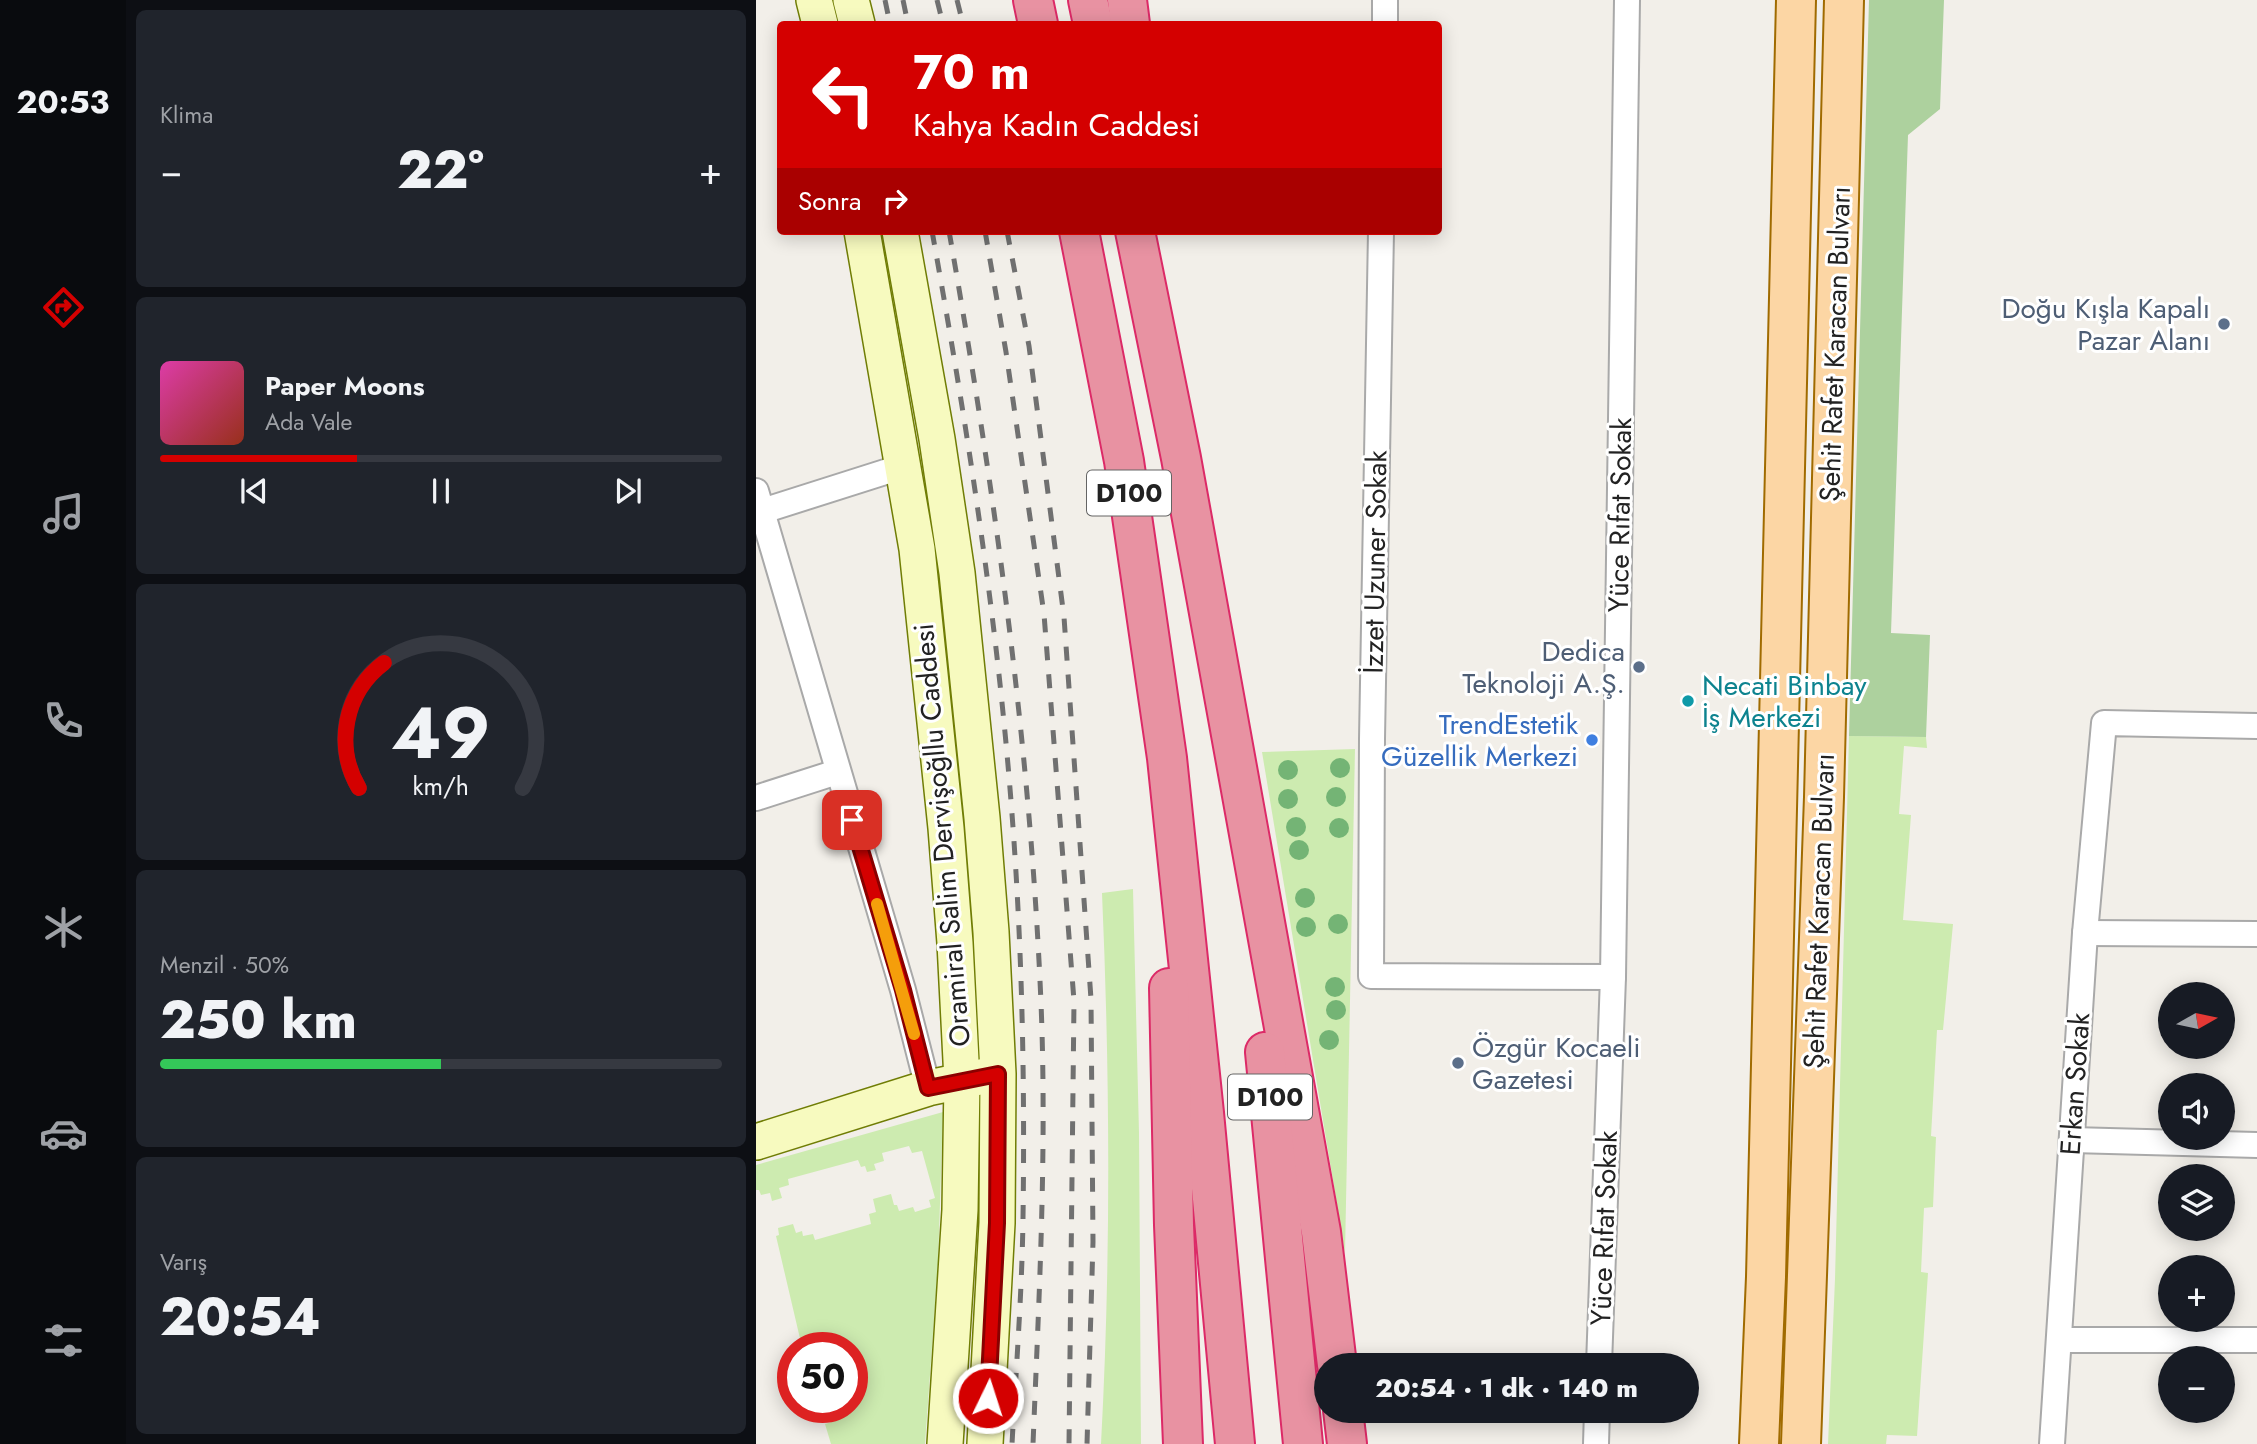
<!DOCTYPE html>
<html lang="tr">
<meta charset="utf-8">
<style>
body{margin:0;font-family:Jost,sans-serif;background:#20242c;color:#f1f3f6;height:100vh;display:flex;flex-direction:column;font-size:26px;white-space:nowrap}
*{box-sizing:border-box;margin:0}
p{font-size:23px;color:#9ea1a6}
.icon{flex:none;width:38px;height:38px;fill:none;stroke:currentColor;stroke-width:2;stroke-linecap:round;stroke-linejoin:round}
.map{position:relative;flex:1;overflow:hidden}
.drawer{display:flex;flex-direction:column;gap:10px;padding:10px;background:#0d0f14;width:630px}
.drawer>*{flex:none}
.guide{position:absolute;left:21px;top:21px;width:665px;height:214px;border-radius:7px;box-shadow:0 4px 18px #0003;background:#d40000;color:#fff;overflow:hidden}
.needle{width:46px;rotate:81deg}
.tools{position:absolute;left:1402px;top:982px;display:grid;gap:14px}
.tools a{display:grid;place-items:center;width:77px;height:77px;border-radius:50%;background:#171b24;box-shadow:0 4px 18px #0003;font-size:35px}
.speed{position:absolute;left:21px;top:1332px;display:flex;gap:14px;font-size:35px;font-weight:700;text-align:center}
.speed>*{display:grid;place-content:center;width:91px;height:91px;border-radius:50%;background:#171b24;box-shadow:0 4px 18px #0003;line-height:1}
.speed .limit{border:10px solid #d22;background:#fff;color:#111}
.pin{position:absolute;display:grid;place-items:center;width:60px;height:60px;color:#fff;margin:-30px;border-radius:14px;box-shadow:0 4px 10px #0006}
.me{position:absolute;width:77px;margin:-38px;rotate:4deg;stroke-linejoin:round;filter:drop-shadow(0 0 5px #0008)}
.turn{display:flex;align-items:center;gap:24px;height:147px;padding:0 21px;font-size:32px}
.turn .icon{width:91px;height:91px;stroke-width:2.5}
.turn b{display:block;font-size:49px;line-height:60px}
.then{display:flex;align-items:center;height:66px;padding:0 21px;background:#0003;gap:14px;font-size:26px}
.big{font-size:52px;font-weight:800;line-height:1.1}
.drawer .tile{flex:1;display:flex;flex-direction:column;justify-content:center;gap:10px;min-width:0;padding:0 24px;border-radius:10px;background:#20242c}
.drawer .dial{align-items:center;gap:0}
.dial svg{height:182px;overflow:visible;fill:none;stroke:#363941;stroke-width:7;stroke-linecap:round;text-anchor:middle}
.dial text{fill:#f1f3f6;stroke:none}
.song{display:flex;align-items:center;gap:21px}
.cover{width:84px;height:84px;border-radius:10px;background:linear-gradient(135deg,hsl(320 70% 55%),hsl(10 70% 35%))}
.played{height:7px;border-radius:4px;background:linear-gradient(90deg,#d40000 35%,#363941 35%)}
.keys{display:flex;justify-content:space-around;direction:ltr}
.heat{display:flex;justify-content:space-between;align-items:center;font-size:38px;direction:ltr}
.charge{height:10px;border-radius:5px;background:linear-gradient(90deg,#34c759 50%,#363941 0)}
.trip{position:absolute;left:558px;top:1353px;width:385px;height:70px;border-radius:35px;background:#171b24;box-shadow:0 4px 18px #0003;font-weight:800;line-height:70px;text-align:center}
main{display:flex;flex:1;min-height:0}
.tabs{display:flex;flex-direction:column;width:126px;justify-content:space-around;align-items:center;background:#090b0e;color:#9ea1a6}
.tabs .icon{width:49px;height:49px}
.tabs .on{color:#d40000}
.tabs b{font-size:32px;color:#f1f3f6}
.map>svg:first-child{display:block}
.grass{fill:#cdebb0}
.forest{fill:#add19e}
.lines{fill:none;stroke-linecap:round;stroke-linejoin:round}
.street-casing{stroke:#a9a9a9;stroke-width:28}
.secondary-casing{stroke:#707d05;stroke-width:38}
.primary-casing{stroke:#a06b00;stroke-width:42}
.highway-casing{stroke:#dc2a67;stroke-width:42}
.street{stroke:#fff;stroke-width:24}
.secondary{stroke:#f7fabf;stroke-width:35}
.primary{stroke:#fcd6a4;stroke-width:38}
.highway{stroke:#e892a2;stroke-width:38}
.rail{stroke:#707070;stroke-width:5;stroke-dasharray:14 14;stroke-linecap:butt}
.tree{fill:#74b475}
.route-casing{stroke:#8a0000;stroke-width:18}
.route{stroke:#d40000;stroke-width:12}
.slow{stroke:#f59e0b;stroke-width:12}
.service-dot{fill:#5c6f8a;stroke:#fff;stroke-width:2.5}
.culture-dot{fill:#0f9aa8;stroke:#fff;stroke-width:2.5}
.shop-dot{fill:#3f7fe0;stroke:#fff;stroke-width:2.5}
.labels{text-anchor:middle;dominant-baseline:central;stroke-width:6;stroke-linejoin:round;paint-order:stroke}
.shield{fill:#fff;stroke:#646464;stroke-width:2}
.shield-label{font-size:26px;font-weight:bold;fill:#222}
.service-label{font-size:28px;fill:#4e5e75;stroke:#fff;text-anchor:end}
.street-label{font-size:28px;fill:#222;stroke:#fff}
.culture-label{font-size:28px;fill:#0d838f;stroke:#fff;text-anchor:start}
.shop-label{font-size:28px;fill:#366cbe;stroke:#fff;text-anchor:end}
</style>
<main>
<nav class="tabs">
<b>20:53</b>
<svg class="icon on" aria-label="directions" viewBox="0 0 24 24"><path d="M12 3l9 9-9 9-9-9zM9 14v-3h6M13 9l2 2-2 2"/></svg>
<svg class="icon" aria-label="music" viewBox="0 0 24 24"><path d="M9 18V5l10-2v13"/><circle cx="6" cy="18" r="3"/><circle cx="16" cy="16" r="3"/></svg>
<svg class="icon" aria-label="phone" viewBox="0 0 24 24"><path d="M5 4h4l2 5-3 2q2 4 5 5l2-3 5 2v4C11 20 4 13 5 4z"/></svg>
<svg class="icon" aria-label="climate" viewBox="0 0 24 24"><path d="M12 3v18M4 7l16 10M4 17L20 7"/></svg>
<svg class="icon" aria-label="car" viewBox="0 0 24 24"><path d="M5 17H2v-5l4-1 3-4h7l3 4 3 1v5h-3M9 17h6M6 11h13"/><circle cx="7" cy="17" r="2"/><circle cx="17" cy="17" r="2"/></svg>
<svg class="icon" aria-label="filters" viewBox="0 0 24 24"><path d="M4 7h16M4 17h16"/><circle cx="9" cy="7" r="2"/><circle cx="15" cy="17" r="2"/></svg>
</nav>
<section class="drawer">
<div class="tile"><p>Klima</p>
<div class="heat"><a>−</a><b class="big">22°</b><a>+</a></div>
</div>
<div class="tile">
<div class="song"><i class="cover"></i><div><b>Paper Moons</b><p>Ada Vale</p></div></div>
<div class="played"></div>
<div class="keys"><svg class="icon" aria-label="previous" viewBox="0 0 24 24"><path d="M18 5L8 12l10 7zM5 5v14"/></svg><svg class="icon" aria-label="pause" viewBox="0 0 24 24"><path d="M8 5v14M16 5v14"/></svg><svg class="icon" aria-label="next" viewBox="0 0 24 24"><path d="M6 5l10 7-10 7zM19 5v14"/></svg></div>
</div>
<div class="tile dial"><svg viewBox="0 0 100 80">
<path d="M14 69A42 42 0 1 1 86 69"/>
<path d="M14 69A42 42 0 0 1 25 14" stroke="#d40000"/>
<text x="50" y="56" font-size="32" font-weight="700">49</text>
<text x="50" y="72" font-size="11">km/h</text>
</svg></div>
<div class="tile"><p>Menzil · 50%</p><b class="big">250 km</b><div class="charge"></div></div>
<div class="tile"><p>Varış</p><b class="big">20:54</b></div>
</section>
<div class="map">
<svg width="1501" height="1444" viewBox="0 0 1501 1444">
<rect width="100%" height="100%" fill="#f2efe9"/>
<g class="grass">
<path d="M1093 736 1170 737 1171 748 1148 746 1143 814 1155 815 1147 920 1197 924 1187 1030H1181L1175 1136 1180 1137 1177 1207 1168 1208 1165 1272 1172 1273 1161 1436 1131 1435 1130 1444H1072L1079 1279Z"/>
<path d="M599 749 589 1253 506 752Z"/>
<path d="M377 889 383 1133 385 1444H345C355 1260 354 1077 346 893Z"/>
<path d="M187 1112 182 1264 169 1444H75L69 1424 76 1422 72 1407H96V1348L46 1347 20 1236 23 1235 22 1228 37 1224 40 1233 46 1231 47 1236 57 1234 59 1240 115 1224 113 1214 120 1212 117 1199 135 1194 138 1205H141L143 1211 157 1207 159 1212 175 1207 173 1200 179 1198 166 1151 156 1153 153 1146 126 1153 128 1161 118 1164 120 1170 111 1172 109 1166 105 1167 102 1160 32 1179 33 1185 23 1188 26 1198 16 1201 14 1193 5 1195 3 1190H0V1165Z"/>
</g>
<path class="forest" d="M1113 0H1188L1184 109 1152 135 1135 633 1174 635 1170 737 1093 736Z"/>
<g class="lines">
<defs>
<g id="street">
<path d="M629 24V0"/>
<path d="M625 231 616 739 615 976 857 977"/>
<path d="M0 491 147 990 172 1088"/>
<path d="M0 513 148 466"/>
<path d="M0 798 81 772"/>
<path d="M1329 933 1501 934"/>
<path d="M1316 1140 1501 1145"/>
<path d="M1303 1340H1501"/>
<path d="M843 1365 857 977 871 0"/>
<path d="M840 1444 841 1410"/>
<path d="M1296 1444 1329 933 1348 723 1501 726"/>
</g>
<g id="secondary">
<path d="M58 0 64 24"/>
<path d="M95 0 101 24"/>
<path d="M106 231 161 549 190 828 199 943 206 1080 204 1210 189 1444"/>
<path d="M144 231 181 439 201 573 226 818 235 932 242 1074 241 1223 229 1444"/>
<path d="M0 1142 172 1088 229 1076"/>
</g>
<g id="primary">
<path d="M1003 1444 1010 1277 1040 0"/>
<path d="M1045 1444 1068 797 1088 0"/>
</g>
<g id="highway">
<path d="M277 0 282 24"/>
<path d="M332 0 337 24"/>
<path d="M371 0 374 24"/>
<path d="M323 231 368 461 411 758 448 1113 479 1444"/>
<path d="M379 231 425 458 565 1232 581 1365"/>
<path d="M413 988 418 1225 427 1444"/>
<path d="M509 1052 547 1444"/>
<path d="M587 1410 591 1444"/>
</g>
</defs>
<use href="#street" class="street-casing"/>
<use href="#secondary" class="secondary-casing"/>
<use href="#primary" class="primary-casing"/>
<use href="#highway" class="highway-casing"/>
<use href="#street" class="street"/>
<use href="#secondary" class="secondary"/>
<use href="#primary" class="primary"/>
<use href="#highway" class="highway"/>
<g class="rail">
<path d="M129 0 134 24"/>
<path d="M147 0 152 24"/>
<path d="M181 0 187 24"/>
<path d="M201 0 207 24"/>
<path d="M176 231C210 420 240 610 255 801 266 939 269 1079 267 1218 266 1293 260 1369 256 1444"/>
<path d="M193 231C238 487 274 743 285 1003 291 1150 283 1297 277 1444"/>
<path d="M229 231 250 352 288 614 318 1001 313 1444"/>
<path d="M251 231 273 346 308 617 335 999 337 1242 331 1444"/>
</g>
</g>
<g class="tree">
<circle cx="584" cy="768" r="10"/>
<circle cx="532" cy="770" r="10"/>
<circle cx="580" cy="797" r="10"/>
<circle cx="532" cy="799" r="10"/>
<circle cx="540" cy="827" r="10"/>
<circle cx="583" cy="828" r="10"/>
<circle cx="543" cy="850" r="10"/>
<circle cx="549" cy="898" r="10"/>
<circle cx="582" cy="924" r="10"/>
<circle cx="550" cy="927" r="10"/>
<circle cx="579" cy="987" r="10"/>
<circle cx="580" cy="1010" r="10"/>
<circle cx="573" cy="1040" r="10"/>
</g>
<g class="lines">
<defs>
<path id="route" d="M96 820 147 990 172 1088 242 1074 241 1223 232 1398"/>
</defs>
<use href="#route" class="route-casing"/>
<use href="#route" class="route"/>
<path class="slow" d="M121 904 158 1034"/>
</g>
<g class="service-dot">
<circle cx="1468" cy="324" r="7"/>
<circle cx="883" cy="667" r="7"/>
<circle cx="702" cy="1063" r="7"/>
</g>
<circle class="culture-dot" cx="932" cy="701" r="7"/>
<circle class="shop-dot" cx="836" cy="740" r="7"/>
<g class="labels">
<g class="shield">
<rect x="331" y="470.5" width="84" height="45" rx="5"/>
<rect x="472" y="1074.5" width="84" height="45" rx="5"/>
</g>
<g class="shield-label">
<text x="373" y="493">D100</text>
<text x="514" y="1097">D100</text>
</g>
<g class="service-label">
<text x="1454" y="308">Doğu Kışla Kapalı<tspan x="1454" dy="32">Pazar Alanı</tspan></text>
<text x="869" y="651">Dedica<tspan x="869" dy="32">Teknoloji A.Ş.</tspan></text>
<text x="716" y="1047" text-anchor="start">Özgür Kocaeli<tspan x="716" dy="32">Gazetesi</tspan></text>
</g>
<g class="street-label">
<text transform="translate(1079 344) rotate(-88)">Şehit Rafet Karacan Bulvarı</text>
<text transform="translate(864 515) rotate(-89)">Yüce Rıfat Sokak</text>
<text transform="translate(619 562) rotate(-89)">İzzet Uzuner Sokak</text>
<text transform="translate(186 835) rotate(-95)">Oramiral Salim Dervişoğllu Caddesi</text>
<text transform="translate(1063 911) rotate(-88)">Şehit Rafet Karacan Bulvarı</text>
<text transform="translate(1319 1084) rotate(-86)">Erkan Sokak</text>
<text transform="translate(848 1228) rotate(-88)">Yüce Rıfat Sokak</text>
</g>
<g class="culture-label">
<text x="946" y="685">Necati Binbay<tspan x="946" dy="32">İş Merkezi</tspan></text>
</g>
<g class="shop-label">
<text x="822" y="724">TrendEstetik<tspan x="822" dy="32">Güzellik Merkezi</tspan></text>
</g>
</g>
</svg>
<div class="tools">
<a><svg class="needle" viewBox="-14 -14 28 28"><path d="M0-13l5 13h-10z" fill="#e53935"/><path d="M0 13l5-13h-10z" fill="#9ea1a6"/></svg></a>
<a><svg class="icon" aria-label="sound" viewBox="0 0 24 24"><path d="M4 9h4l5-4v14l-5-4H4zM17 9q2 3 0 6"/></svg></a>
<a><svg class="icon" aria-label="layers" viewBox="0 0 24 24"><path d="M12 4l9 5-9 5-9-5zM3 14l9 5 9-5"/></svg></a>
<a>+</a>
<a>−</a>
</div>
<div class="speed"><div class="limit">50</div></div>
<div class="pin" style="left:96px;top:820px;background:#d93025"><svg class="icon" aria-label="arrive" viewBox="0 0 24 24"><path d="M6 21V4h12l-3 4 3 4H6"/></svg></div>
<svg class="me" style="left:232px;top:1398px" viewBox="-20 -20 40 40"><circle r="17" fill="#d40000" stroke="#fff" stroke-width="3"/><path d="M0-11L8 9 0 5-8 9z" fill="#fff"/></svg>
<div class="trip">20:54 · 1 dk · 140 m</div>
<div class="guide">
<div class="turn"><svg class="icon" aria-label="left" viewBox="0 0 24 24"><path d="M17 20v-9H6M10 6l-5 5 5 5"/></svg><div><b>70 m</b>Kahya Kadın Caddesi</div></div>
<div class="then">Sonra<svg class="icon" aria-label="right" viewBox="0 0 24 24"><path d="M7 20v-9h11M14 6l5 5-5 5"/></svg></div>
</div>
</div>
</main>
